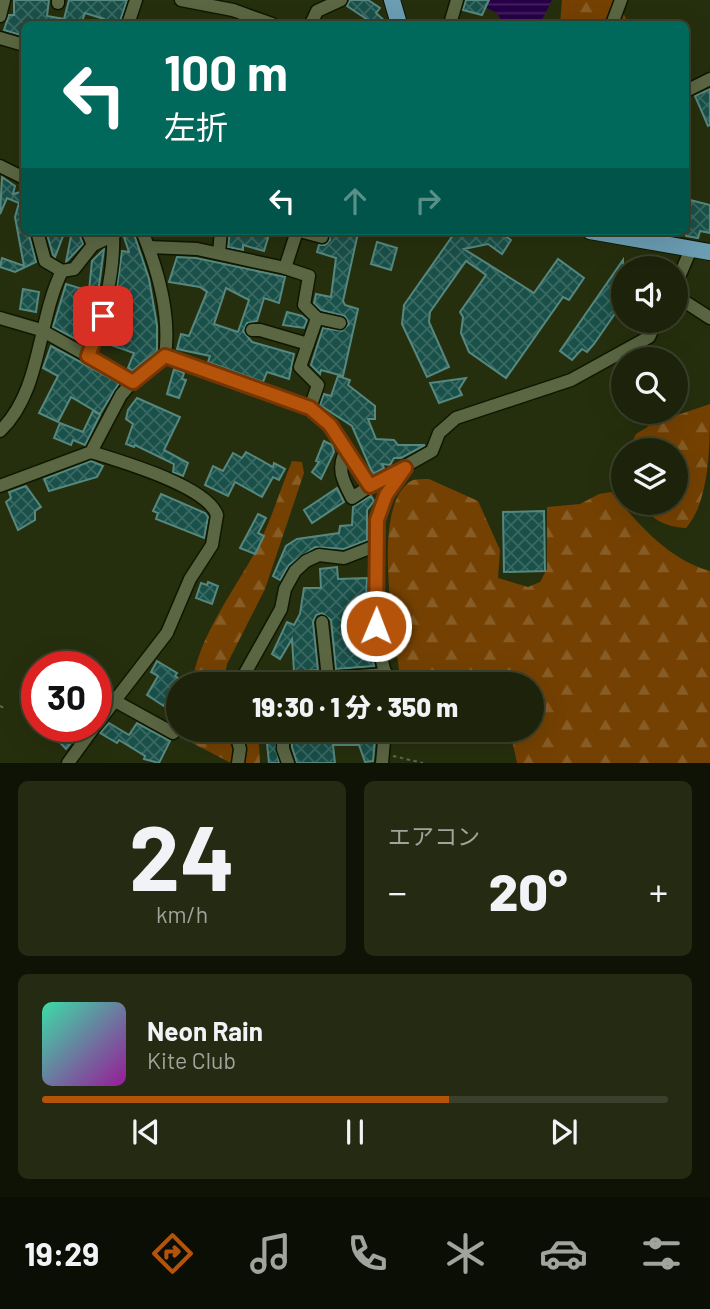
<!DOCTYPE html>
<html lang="ja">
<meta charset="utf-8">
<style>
body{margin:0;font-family:Barlow,"Noto Sans JP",sans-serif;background:#252b13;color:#f1f3f6;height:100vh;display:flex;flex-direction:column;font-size:26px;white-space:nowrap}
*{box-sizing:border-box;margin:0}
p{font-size:23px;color:#a0a49c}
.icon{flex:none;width:38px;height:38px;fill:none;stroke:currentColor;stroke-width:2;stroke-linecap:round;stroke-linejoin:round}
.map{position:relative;height:763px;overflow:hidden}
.details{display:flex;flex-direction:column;gap:18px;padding:18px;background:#0f1306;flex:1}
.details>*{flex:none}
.hud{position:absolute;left:21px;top:21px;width:668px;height:214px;border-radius:10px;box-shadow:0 7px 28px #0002,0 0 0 2px #3a402b;background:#00695c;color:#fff;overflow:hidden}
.fabs{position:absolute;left:611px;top:256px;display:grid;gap:14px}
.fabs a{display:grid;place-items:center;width:77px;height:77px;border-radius:50%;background:#1c230a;box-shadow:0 7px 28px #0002,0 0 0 2px #3a402b;font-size:35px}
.speed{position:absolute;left:21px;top:651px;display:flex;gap:14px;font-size:35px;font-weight:700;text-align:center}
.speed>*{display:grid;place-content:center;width:91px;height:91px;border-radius:50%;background:#1c230a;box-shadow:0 7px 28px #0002,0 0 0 2px #3a402b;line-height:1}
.speed .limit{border:10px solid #d22;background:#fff;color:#111}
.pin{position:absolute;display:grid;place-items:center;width:60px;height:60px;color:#fff;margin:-30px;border-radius:14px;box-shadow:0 4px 10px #0006}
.me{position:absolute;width:77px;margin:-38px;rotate:1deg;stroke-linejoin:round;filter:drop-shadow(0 0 5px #0008)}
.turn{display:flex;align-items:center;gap:24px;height:147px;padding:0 28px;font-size:32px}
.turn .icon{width:91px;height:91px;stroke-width:2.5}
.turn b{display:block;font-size:49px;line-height:60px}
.lanes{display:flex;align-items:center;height:66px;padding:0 28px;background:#0003;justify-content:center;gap:35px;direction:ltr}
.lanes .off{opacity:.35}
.big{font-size:52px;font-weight:800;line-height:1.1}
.details .tile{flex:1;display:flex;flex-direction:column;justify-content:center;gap:10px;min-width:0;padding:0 24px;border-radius:10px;background:#252b13}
.details .dial{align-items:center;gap:0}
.dial b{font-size:91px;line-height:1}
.song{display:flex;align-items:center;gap:21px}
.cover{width:84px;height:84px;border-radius:10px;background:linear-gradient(135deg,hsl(160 70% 55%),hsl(300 70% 35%))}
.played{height:7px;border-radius:4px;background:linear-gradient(90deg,#b45309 65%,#3a402b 65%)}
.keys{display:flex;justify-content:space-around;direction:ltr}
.heat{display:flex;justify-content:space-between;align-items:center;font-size:38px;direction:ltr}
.details .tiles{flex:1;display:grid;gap:18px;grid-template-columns:1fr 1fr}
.tile:last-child{grid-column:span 2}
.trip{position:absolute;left:166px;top:672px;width:378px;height:70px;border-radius:35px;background:#1c230a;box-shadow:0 7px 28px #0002,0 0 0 2px #3a402b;font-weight:800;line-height:70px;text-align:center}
.dock{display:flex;height:112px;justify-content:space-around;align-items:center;background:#0b0e04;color:#a0a49c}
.dock .icon{width:49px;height:49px}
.dock .selected{color:#b45309}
.dock b{font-size:32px;color:#f1f3f6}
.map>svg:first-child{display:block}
.forest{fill:url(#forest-firs)}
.water{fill:url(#water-rules)}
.building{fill:url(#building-cross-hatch);stroke:#56887f;stroke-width:2;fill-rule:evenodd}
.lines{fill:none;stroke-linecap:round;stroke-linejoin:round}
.minor-casing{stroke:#0f1700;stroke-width:15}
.major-casing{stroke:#0f1700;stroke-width:18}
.path{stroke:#61694c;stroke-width:2;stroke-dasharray:3.5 3.5;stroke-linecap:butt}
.minor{stroke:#5b6643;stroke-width:12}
.major{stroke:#6b9db3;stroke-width:16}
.route-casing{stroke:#753606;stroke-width:18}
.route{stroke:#b45309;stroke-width:12}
</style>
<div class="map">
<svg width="710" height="763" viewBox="0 0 710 763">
<defs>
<pattern id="forest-firs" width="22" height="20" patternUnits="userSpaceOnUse" patternTransform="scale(1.75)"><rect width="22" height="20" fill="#744102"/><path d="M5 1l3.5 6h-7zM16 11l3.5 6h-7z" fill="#875c25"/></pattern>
<pattern id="water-rules" width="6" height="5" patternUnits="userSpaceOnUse" patternTransform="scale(1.75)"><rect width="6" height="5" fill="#270047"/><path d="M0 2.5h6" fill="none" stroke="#452560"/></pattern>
<pattern id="building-cross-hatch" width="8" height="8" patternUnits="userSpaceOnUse" patternTransform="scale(1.75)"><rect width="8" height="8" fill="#195049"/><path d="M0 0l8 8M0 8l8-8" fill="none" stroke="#3a6962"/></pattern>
</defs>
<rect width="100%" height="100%" fill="#262f0d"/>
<g class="forest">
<path d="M562 0H616L629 24H560Z"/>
<path d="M710 404C710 445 710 501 686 528 667 527 651 521 642 502H676V450L629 449 636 434 654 423Z"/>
<path d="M292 461 302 462 304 473 265 589 227 664 223 684H192C199 636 232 594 255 552 270 524 280 490 292 461Z"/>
<path d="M429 479 478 501 500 550 498 578 528 587 540 582 547 569V507L580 504 599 494 611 492C639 524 667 559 710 571V763H517L510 730H532V684L401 683C396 642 368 502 413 480 417 479 425 479 429 479Z"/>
<path d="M186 730H248L259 745 260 763H231L192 743Z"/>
</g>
<path class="water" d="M485 0H552L540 24H503L497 13 483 6Z"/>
<g class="building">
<path d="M14 0H49L47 16 64 19 69 0H127L119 24H102L104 19 85 13 81 24H24V36L4 30 9 15H14Z"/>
<path d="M350 0H368L380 8 376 13 388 24H374L347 6Z"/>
<path d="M466 0H489L482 15 463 10Z"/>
<path d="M710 89V125L708 126 695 96Z"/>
<path d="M2 177 15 186 13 194 24 191V231H28L36 262 15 272 0 267 2 258 24 266 15 217 19 203 7 198 0 214Z"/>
<path d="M686 199 710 205V233L700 231 698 238 686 236Z"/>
<path d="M46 231H65L55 257 53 255Z"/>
<path d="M72 231H78L83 244 66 262Z"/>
<path d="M122 231H133L149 279 157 325V351L132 371 128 368 134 353 102 342 110 318 115 320 120 302 115 300 122 251 129 252Z"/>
<path d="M230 231H270L264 251 243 245V250L228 247Z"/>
<path d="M328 231 358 233 343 301 345 305 358 309 343 376 321 370 320 374 311 365 323 328 342 331 349 324 345 316 321 310 314 303 316 294 331 297 336 258 317 252 319 245H325L330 240Z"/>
<path d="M456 231H498L511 240 502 254 488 244 464 249 534 293 558 259 584 278 569 300 563 297 506 378 469 352 461 333 463 317 460 312 486 275 466 261 430 312 429 322 449 367 427 377 402 324 404 305Z"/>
<path d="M377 242 397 248 391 270 371 264Z"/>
<path d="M104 249 98 293 83 343 53 327 66 284 89 291 92 261Z"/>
<path d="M177 257 196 258 285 277 279 303 264 298 257 321 247 323 243 331 252 342 294 354 289 379 267 372 263 382 208 362 210 356 177 349 181 334 189 336 207 292 200 287 169 282ZM226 288 249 300 238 332 214 324Z"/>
<path d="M623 260V302L594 344 587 352 582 349 572 360 560 351Z"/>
<path d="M23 289 39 292 36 312 20 309Z"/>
<path d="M287 312 302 316 307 320 304 328 283 325Z"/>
<path d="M51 346 119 383 100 414 71 397 58 422 39 413 58 376 43 368Z"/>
<path d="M174 369 184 373 182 379 186 380 179 398 167 394Z"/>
<path d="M338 376 350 380 348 385 375 406V419H368L376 439 394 440 398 445H425L401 458H394L390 465 382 464 384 468 373 474 352 426 320 405 324 394 331 396Z"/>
<path d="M466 378 459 389 462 395 439 403 430 383Z"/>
<path d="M137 398 180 417 164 450 188 463 183 476 173 472 174 464 135 445 134 447 126 444 133 424 126 419 128 410Z"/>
<path d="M93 411 100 415 85 445 73 440 71 445 54 438 60 423 83 432Z"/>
<path d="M324 441 332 445 334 452 321 479 312 472 319 462 316 461Z"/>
<path d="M246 452 273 467 274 463 285 469 279 480 273 477 262 497 235 482 228 496 205 485 213 466 223 471 233 453 242 458Z"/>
<path d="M91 461 103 466 97 477 49 491 44 479Z"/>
<path d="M26 486 41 507 35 511V520L18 530 6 502 11 498 9 492Z"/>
<path d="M337 488 344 502 312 523 304 510Z"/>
<path d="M161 494 205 513 208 517 204 538 156 519 158 513 153 511Z"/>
<path d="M371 496 374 501 367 510V540L344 549 315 547 289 565 280 580 273 576 286 546 297 539 339 533 340 526 352 525 353 507Z"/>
<path d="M544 511 545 571 504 572 503 512Z"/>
<path d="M258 514 266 518 258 533 264 536 255 554 240 548Z"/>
<path d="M337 567 338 579 367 578 366 605H363L364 629 368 628 374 666 336 669 331 620 322 613 316 615 313 622 318 670 294 672 292 639 280 659 272 654 287 622 294 625 300 614 304 588H321L320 569Z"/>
<path d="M208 582 218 586 212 604 196 598 201 583 207 585Z"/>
<path d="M157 661 177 673 175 676 178 678V697L172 693 164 706 147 695 158 676 151 672Z"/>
<path d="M109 723 129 735 137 723 170 741 159 763 144 759 145 756 119 740 117 743 100 733Z"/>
<path d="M60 726H84L66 749 52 734Z"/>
<path d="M292 730H376L373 761 365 762 359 745H333L335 763H297L292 747Z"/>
<path d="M274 732 279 763H269L266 733Z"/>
</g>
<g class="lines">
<defs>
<g id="minor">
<path d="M181 0 233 10 272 24"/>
<path d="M58 3V0"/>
<path d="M0 16 4 0"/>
<path d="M128 24 136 0"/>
<path d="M311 24 317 11 341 0"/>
<path d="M450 24 457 0"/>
<path d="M612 24 621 0"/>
<path d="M0 38 24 45"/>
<path d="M686 91 710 79"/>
<path d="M0 166 24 178"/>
<path d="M37 231 45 261 62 271"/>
<path d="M87 231 93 245"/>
<path d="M297 231 285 268 309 276 304 305 317 318 340 323"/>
<path d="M300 231 322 237"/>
<path d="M149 247 197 249 285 268"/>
<path d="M219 253 221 231"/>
<path d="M676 284 691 249"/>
<path d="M676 296 710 318"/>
<path d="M0 318 41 330 133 381"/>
<path d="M252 330H260L308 344"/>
<path d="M88 356C103 314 115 276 113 231"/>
<path d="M165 356 310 408 330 425 370 486 432 451 439 433 456 418 571 380 649 337 657 320"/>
<path d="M310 408 318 385 300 367 317 318"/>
<path d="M0 431C42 391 37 321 62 271L74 269 93 245 114 235"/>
<path d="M347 448C336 468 342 479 352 498L370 486"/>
<path d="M91 452C120 461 207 486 217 515L212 545 190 579 167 633 96 725"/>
<path d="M0 486 91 452 121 395 133 381 165 356C171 314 158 270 142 231"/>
<path d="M322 622 328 678"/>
<path d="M239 684 281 609 285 589 295 571 306 561 319 555 344 558 375 546"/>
<path d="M286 684V681L387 674"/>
<path d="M388 684 377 642 375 546 380 507 405 468"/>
<path d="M115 701 173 733"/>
<path d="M235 730 240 749 238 763"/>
<path d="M283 730V749L288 763"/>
<path d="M68 763 95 726"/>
<path d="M382 763 385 730"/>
</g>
<g id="major">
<path d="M392 0 399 24"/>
<path d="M590 231 710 252"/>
</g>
</defs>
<use href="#minor" class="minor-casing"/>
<use href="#major" class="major-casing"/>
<g class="path">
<path d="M0 706 6 709"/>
<path d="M393 756 423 763"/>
</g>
<use href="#minor" class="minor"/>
<use href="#major" class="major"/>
</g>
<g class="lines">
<defs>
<path id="route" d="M103 316 88 356 133 382 165 356 310 408 330 425 370 486 405 468 386 495 377 520 376 626"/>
</defs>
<use href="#route" class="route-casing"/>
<use href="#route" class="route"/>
</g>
</svg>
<div class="fabs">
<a><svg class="icon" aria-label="sound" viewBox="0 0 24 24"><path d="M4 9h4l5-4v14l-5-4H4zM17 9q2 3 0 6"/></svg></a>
<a><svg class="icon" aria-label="search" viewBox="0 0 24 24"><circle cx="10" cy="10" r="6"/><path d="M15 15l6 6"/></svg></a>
<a><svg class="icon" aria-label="layers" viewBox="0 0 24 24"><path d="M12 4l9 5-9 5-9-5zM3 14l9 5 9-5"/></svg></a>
</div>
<div class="speed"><div class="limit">30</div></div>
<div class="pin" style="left:103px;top:316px;background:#d93025"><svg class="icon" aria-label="arrive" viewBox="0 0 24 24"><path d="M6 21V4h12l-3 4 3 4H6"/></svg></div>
<svg class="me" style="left:376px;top:626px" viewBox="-20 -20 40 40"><circle r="17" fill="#b45309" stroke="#fff" stroke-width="3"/><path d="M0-11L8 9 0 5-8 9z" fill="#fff"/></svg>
<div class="trip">19:30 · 1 分 · 350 m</div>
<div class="hud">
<div class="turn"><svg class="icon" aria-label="left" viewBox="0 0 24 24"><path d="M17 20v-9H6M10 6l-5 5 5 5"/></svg><div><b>100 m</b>左折</div></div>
<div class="lanes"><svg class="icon" aria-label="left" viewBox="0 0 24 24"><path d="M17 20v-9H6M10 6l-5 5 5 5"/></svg><svg class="icon off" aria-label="ahead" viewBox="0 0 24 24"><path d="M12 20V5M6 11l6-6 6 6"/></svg><svg class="icon off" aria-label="right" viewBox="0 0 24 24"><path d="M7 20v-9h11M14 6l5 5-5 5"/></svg></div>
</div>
</div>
<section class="details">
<div class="tiles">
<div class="tile dial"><b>24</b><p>km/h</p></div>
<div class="tile"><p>エアコン</p>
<div class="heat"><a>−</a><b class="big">20°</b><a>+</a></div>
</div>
<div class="tile">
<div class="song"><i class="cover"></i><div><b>Neon Rain</b><p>Kite Club</p></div></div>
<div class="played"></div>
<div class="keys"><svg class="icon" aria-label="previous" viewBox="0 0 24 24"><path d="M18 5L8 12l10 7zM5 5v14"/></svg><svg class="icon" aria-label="pause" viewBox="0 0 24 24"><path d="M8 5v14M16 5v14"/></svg><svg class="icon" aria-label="next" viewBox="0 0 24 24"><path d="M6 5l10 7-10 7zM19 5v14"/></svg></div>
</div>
</div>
</section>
<nav class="dock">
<b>19:29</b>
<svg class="icon selected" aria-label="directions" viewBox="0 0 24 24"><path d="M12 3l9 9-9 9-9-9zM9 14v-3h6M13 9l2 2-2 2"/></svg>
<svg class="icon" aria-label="music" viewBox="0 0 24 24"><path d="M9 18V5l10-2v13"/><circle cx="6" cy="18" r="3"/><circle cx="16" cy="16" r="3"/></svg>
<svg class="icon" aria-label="phone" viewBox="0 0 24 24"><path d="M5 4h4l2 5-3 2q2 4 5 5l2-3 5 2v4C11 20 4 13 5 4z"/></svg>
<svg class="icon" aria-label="climate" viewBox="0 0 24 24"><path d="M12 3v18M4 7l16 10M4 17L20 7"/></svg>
<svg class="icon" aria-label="car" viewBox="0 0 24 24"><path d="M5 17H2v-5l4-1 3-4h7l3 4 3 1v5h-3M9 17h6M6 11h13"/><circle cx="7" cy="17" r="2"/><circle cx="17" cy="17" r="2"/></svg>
<svg class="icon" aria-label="filters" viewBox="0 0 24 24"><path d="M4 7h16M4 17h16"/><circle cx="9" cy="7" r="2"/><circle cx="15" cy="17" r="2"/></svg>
</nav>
